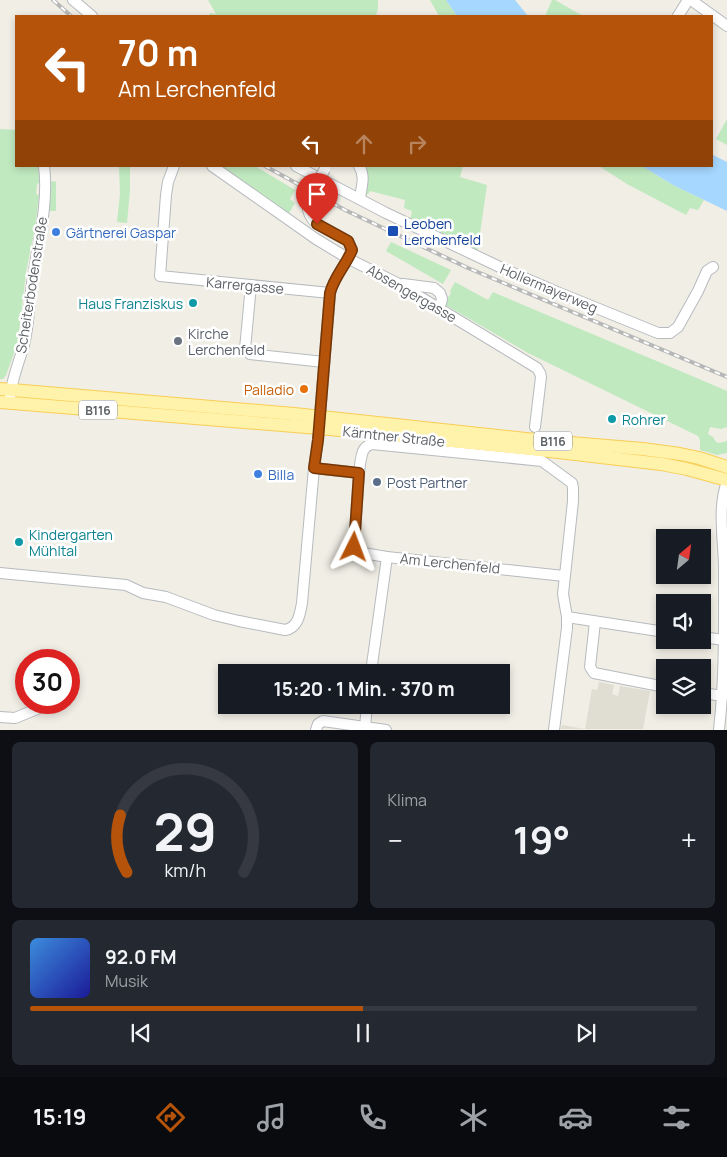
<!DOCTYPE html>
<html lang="de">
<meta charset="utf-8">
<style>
body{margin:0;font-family:Manrope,sans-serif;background:#242831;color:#f1f3f6;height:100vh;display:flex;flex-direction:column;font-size:19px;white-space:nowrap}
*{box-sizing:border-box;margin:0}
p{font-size:16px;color:#9ea1a6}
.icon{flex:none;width:28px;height:28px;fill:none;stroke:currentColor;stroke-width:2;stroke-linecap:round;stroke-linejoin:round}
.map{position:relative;height:730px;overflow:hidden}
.drawer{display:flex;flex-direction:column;gap:12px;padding:12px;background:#0d0f14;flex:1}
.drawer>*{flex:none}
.banner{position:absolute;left:15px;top:15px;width:698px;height:152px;border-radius:0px;box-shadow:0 2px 8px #0003;background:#b45309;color:#fff;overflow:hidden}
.needle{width:32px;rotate:29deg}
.controls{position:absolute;left:656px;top:529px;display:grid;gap:10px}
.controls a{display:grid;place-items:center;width:55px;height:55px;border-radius:0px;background:#171b24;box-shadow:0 2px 8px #0003;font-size:25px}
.speed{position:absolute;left:15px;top:649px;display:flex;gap:10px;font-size:25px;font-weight:700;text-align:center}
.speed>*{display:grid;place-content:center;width:65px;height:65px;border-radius:50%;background:#171b24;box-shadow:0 2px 8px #0003;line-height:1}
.speed .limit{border:8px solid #d22;background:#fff;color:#111}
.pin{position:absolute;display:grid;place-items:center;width:42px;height:42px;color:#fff;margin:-51px -21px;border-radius:50% 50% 50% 0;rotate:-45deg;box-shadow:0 0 5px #0007}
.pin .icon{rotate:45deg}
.me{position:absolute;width:55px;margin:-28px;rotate:3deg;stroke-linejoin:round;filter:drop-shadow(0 0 4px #0008)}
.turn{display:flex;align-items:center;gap:18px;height:105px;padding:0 20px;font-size:22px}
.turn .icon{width:65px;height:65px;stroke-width:2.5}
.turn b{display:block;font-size:35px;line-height:42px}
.lanes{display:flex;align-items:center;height:48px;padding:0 20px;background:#0003;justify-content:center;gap:25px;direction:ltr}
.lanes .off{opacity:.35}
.big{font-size:38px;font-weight:700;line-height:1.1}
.drawer .tile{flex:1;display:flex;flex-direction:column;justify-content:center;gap:8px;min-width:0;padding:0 18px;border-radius:8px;background:#242831}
.drawer .dial{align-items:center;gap:0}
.dial svg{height:130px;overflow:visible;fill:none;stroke:#363941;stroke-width:7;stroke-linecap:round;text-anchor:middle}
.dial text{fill:#f1f3f6;stroke:none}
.song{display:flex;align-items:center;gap:15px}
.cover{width:60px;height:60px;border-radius:8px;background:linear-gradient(135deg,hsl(210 70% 55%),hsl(240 70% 35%))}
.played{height:5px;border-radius:2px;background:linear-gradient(90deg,#b45309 50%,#363941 50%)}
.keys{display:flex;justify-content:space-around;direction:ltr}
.heat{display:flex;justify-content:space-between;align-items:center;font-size:28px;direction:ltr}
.drawer .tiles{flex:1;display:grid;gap:12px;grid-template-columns:1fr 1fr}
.tile:last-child{grid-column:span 2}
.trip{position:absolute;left:218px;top:664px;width:292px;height:50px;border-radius:0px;background:#171b24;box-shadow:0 2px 8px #0003;font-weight:700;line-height:50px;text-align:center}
.dock{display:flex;height:80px;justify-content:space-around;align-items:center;background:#090b0e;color:#9ea1a6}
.dock .icon{width:35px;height:35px}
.dock .on{color:#b45309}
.dock b{font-size:22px;color:#f1f3f6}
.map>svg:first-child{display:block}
.education{fill:#e0ddd3}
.green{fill:#c0e9c0}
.water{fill:#a6d7ff}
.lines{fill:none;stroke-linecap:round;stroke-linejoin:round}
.minor-casing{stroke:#b7bbbf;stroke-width:12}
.major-casing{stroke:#f9cd54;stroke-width:14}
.minor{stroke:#fff;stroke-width:10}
.major{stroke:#fff2ab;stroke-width:12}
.rail-casing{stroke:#b6b7b7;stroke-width:4}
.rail{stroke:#fff;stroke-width:2;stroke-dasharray:5.5;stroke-linecap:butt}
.minor-bridge-casing{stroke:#b7bbbf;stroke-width:12;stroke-linecap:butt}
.minor-bridge{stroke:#fff;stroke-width:10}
.route-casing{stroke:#753606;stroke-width:12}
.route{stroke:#b45309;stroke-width:9}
.transit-dot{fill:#1a4fb4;stroke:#fff;stroke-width:2}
.shop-dot{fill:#3f7fe0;stroke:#fff;stroke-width:2}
.culture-dot{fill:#0f9aa8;stroke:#fff;stroke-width:2}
.worship-dot{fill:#6b7280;stroke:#fff;stroke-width:2}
.food-dot{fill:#e8710a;stroke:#fff;stroke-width:2}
.service-dot{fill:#5c6f8a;stroke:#fff;stroke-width:2}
.labels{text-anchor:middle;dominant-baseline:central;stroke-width:5;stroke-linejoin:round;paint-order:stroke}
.shield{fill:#fff;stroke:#8d9094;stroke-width:1}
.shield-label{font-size:12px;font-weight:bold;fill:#5c6166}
.transit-label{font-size:14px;fill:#164399;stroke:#fff;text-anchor:start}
.shop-label{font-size:14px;fill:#366cbe;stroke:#fff;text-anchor:start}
.street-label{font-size:14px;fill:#5c6166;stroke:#fff}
.culture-label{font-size:14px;fill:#0d838f;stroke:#fff;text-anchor:start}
.worship-label{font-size:14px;fill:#5b616d;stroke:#fff;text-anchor:start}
.food-label{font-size:14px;fill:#c56008;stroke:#fff;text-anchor:end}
.service-label{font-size:14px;fill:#4e5e75;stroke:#fff;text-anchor:start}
</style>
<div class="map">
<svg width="727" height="730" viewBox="0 0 727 730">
<rect width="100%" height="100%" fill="#f0eee5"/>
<path class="education" d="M599 682 614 685 612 694 618 696 620 686 650 691 643 729H561L562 725 585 729 592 689 597 690Z"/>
<g class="green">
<path d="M208 0H378V8L376 16H209L210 13 216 14Z"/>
<path d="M430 0H446L457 16H439Z"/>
<path d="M552 0H555L583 16H545Z"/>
<path d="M727 119V145L716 139Z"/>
<path d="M0 129 16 130V166H38L40 182 37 184 36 194 39 195 35 228 26 272 18 342 6 375 3 379H0Z"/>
<path d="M119 166H130V190L127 223 117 222 120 194Z"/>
<path d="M217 166H255L295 190 290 199 295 203 288 215Z"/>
<path d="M363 166H463L460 177 487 185 477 254 410 221 412 211 404 208 405 200 370 191 368 194H367L365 191Z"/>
<path d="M599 166H642L673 185 704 200 698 210 690 208 686 215 627 184Z"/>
<path d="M53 181 56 182V211H47L50 183Z"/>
<path d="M391 242 451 270 443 284 386 251Z"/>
<path d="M455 282 488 300 493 292C570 325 649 357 727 391V427L721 429 710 427 708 434 713 437 716 442 719 443 727 441V453L717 455 700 450V440L698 436 528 353 444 304 451 293 450 291Z"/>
</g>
<g class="water">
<path d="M446 0H515L528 16H457Z"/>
<path d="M711 154 727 162V211L673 185 642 166H711Z"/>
</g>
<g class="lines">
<defs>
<g id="minor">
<path d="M73 0 92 16"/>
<path d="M691 0 727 26"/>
<path d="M678 16 688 0"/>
<path d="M174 166 168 182 166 195 160 276 330 293"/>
<path d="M212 166 316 239 349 259 397 283 537 368 540 373 541 377 535 427"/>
<path d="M296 166 386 213 504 269 557 292 658 333H670L678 327 698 291 707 271 713 267"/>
<path d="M359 166C366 177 361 187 360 199"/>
<path d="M403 284 434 288 440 293 442 299 441 303 437 307"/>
<path d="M251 285 245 349 250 354 324 362"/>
<path d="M10 397C12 378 19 362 24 345 29 325 29 304 32 284 37 246 49 205 44 166"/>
<path d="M314 468 359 473"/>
<path d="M0 573 126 585 143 593 166 597 214 615 239 621 285 630C298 628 300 614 302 603L314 468 318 440 330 293C334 277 346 265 352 250L348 241 317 224C309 217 306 208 308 198"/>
<path d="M567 617 665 632"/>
<path d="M595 622 590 667 594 673 665 687"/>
<path d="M702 637 724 640"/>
<path d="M371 672 387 557"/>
<path d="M702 693 723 696"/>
<path d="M367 705 365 727 386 730"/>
<path d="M0 717 15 718 37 709"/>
<path d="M316 730 318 724 323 721 365 727"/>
<path d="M554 730 567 628V617L563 594 573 501V488L572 483 542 461 372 444C368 445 365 447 363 451 359 462 359 475 358 487 357 507 355 527 354 547L355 550 357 552 387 557 564 576"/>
<path d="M719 730C725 676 724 623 724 569 724 542 717 508 727 482"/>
</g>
<g id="major">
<path d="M0 389 294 414 535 440 643 449 680 454 699 458 727 467"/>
<path d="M0 402 319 428 532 449 661 464 687 469 727 480"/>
</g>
</defs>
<use href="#minor" class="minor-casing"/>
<use href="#major" class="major-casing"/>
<use href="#minor" class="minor"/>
<use href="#major" class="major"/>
<defs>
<g id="rail">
<path d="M53 0 71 16"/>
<path d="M265 166 345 210 468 268 727 377"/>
</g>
</defs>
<use href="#rail" class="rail-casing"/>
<use href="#rail" class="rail"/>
<defs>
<path id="minor-bridge" d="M308 198 325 169"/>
</defs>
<use href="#minor-bridge" class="minor-bridge-casing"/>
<use href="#minor-bridge" class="minor-bridge"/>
</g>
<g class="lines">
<defs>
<path id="route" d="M317 224 348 241 352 250C346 265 334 277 330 293L318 440 314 468 359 473 354 547"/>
</defs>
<use href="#route" class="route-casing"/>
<use href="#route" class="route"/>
</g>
<rect class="transit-dot" x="387" y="225" width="12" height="12" rx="2.5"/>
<g class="shop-dot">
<circle cx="56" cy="232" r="5"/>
<circle cx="258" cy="474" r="5"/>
</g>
<g class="culture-dot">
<circle cx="193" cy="303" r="5"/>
<circle cx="612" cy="419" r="5"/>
<circle cx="19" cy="542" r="5"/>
</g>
<circle class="worship-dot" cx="178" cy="341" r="5"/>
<circle class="food-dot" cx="304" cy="389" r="5"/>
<circle class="service-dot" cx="377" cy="482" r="5"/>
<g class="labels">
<g class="shield">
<rect x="79" y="400.5" width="38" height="19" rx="4"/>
<rect x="534" y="431.5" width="38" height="19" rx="4"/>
</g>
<g class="shield-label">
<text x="98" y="410">B116</text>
<text x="553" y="441">B116</text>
</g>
<g class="transit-label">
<text x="404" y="223">Leoben<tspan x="404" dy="16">Lerchenfeld</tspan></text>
</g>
<g class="shop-label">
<text x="66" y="232">Gärtnerei Gaspar</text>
<text x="268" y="474">Billa</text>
</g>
<g class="street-label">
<text transform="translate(31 285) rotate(-81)">Scheiterbodenstraße</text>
<text transform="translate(245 285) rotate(5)">Karrergasse</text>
<text transform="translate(549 288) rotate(23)">Hollermayerweg</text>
<text transform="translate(412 293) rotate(30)">Absengergasse</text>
<text transform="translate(394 436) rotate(6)">Kärntner Straße</text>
<text transform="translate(450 563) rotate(6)">Am Lerchenfeld</text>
</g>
<g class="culture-label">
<text x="183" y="303" text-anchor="end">Haus Franziskus</text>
<text x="622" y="419">Rohrer</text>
<text x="29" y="534">Kindergarten<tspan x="29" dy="16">Mühltal</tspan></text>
</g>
<g class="worship-label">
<text x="188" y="333">Kirche<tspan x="188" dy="16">Lerchenfeld</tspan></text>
</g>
<g class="food-label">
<text x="294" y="389">Palladio</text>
</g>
<g class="service-label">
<text x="387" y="482">Post Partner</text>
</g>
</g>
</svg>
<div class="controls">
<a><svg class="needle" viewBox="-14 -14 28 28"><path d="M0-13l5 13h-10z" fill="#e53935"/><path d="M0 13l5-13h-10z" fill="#9ea1a6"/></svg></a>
<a><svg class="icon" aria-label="sound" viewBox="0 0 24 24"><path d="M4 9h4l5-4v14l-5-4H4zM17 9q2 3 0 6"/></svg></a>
<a><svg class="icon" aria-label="layers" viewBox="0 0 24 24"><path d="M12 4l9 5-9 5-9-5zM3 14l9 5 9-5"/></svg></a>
</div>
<div class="speed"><div class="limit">30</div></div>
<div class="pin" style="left:317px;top:224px;background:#d93025"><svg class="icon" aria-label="arrive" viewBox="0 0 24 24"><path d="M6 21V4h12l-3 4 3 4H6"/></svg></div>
<svg class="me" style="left:354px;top:547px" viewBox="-20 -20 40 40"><path d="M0-17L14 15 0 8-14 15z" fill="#b45309" stroke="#fff" stroke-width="4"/></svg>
<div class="trip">15:20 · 1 Min. · 370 m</div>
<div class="banner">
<div class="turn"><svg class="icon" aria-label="left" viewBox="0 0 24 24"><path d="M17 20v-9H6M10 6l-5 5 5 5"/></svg><div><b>70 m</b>Am Lerchenfeld</div></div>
<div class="lanes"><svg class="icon" aria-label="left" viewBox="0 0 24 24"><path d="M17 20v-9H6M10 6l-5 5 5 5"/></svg><svg class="icon off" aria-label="ahead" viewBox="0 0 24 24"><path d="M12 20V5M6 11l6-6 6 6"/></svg><svg class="icon off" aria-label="right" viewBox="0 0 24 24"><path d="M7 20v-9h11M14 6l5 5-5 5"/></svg></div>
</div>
</div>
<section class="drawer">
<div class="tiles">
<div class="tile dial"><svg viewBox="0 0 100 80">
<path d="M14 69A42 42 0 1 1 86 69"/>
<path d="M14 69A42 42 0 0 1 10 34" stroke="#b45309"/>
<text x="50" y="56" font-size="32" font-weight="700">29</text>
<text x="50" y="72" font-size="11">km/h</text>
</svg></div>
<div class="tile"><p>Klima</p>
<div class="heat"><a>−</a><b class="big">19°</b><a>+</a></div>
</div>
<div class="tile">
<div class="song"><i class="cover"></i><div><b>92.0 FM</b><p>Musik</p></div></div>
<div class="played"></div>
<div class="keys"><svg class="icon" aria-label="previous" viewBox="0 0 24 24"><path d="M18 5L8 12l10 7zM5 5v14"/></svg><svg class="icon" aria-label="pause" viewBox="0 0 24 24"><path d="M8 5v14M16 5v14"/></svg><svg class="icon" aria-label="next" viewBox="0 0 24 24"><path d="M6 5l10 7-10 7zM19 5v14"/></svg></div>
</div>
</div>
</section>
<nav class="dock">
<b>15:19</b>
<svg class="icon on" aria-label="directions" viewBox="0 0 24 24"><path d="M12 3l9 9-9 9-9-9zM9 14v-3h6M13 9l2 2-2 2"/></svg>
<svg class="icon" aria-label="music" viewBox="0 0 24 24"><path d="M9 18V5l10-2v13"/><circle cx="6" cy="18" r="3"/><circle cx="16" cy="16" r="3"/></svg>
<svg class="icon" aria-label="phone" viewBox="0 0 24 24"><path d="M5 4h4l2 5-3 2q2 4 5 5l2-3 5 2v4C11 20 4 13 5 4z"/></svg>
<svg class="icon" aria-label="climate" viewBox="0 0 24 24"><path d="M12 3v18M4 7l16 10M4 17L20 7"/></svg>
<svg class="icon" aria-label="car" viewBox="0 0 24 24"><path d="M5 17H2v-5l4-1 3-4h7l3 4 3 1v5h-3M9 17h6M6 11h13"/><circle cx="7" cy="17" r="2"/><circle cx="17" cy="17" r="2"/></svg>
<svg class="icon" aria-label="filters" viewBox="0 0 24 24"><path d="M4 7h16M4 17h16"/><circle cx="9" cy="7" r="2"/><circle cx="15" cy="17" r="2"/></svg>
</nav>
